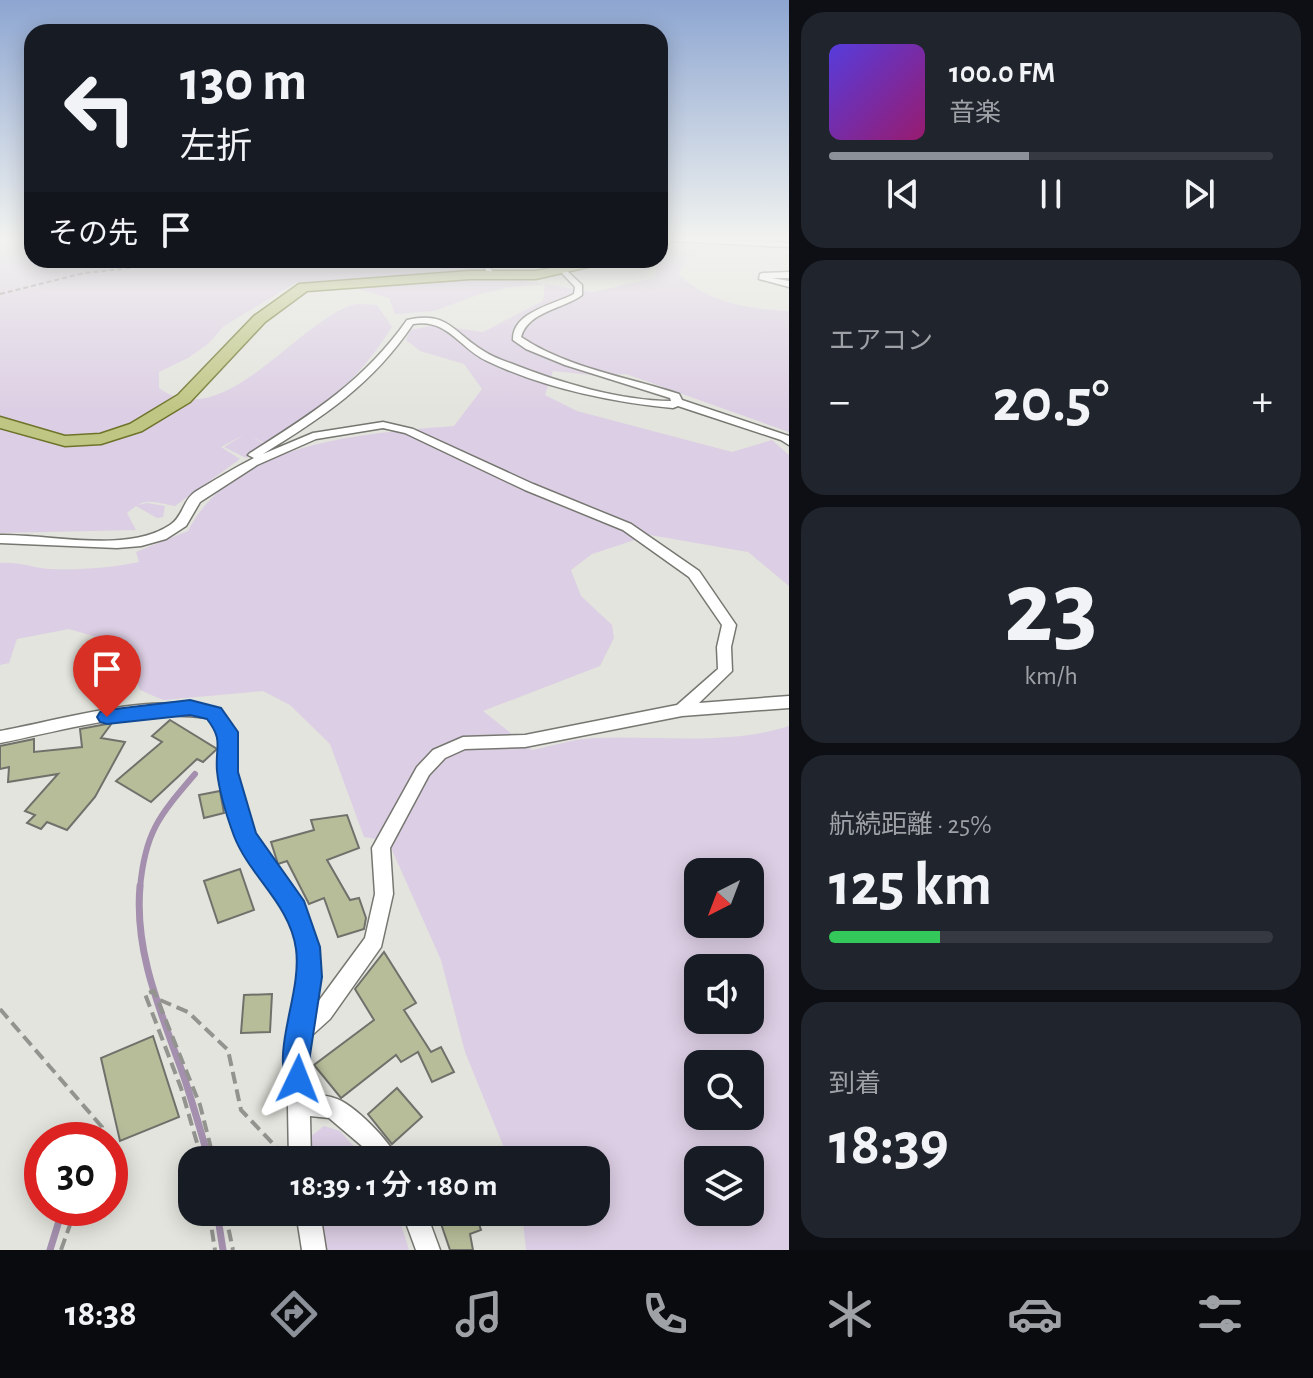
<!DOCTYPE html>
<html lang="ja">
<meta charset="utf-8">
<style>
body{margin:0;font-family:"Alegreya Sans","Noto Sans JP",sans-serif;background:#20242c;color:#f1f3f6;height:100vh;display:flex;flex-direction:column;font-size:30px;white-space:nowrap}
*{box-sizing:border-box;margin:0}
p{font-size:26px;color:#9ea1a6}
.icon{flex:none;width:44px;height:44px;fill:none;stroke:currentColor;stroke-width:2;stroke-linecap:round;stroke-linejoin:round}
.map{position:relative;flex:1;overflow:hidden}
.side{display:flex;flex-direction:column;gap:12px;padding:12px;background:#0d0f14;width:524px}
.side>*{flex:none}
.hud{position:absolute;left:24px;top:24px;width:644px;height:244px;border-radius:24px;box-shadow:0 4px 20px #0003;background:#171b24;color:#f1f3f6;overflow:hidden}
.needle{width:52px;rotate:222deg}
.controls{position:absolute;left:684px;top:858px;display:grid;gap:16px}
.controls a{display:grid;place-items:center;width:80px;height:80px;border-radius:16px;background:#171b24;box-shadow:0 4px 20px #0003;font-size:40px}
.speed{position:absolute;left:24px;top:1122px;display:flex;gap:16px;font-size:40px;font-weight:700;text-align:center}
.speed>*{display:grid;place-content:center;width:104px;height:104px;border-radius:50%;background:#171b24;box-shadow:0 4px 20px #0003;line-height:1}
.speed .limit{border:12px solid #d22;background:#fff;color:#111}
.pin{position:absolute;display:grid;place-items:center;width:68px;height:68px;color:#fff;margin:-82px -34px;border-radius:50% 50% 50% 0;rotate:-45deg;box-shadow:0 0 8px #0007}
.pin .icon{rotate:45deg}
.me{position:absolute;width:88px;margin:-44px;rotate:2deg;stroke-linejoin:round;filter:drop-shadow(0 0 6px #0008)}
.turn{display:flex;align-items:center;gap:28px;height:168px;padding:0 24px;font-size:36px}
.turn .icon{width:104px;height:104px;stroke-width:2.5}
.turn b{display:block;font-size:56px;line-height:68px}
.then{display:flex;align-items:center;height:76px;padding:0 24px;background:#0003;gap:16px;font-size:30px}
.big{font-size:60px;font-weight:600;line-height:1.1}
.side .widget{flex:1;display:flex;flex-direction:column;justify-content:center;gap:12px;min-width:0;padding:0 28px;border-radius:24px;background:#20242c}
.side .dial{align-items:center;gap:0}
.dial b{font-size:104px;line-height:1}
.song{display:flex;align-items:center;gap:24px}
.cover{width:96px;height:96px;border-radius:12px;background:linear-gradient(135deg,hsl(250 70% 55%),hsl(320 70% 35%))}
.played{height:8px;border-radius:4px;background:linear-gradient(90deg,#8c9099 45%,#363941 45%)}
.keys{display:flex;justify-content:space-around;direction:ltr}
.heat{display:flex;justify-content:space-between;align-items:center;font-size:44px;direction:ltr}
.charge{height:12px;border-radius:6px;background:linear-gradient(90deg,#34c759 25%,#363941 0)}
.trip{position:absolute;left:178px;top:1146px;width:432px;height:80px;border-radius:24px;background:#171b24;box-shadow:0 4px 20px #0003;font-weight:600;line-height:80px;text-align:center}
.menu{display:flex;height:128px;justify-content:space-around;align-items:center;background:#090b0e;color:#9ea1a6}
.menu .icon{width:56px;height:56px}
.menu .on{color:#8c9099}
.menu b{font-size:36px;color:#f1f3f6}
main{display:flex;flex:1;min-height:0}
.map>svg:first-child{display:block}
.green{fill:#dccee4;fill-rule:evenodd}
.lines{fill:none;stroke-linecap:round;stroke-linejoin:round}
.stream-far1{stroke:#a490ae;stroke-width:6}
.stream{stroke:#a490ae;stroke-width:7}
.building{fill:#b7bd99;stroke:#70716b;stroke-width:2}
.service-casing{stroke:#767771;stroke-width:7}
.minor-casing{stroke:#767771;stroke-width:3}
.primary-casing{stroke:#6d742a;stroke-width:3}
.path-far1{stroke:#93948f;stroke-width:2;stroke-dasharray:5 3;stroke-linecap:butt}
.path{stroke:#93948f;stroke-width:4;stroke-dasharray:12 6;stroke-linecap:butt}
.service{stroke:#fff;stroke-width:5}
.minor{fill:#fff;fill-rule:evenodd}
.primary{fill:#bfc582;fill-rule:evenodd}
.route{fill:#1a73e8;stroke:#114b97;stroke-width:2}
</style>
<main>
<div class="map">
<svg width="789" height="1250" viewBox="0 0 789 1250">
<rect width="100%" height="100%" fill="#e3e4dd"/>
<g class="green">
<path d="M0 238H32V260H462L514 279 593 292 655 278 657 263 685 238H789V242C768 243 705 246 689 258 685 262 682 269 679 274 705 302 752 310 789 311V432L626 374 599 376 553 371 545 395 577 411 732 452 772 440 789 455V586L748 552 650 535 592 554 571 570 581 596 612 625 614 638 600 666 483 711 532 750C552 746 573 739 593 738 657 735 727 746 789 726V1250H526L522 1212H596V1160H509L465 1052 441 960 388 841 364 837 330 744 290 705 263 691 163 700 140 690 121 644 69 629 17 639 9 663 0 665V563C18 561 33 568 50 569 80 570 111 568 139 562L136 552 188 531C234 441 366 433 454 426L482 389 464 364 420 351 406 340 410 330 435 325 483 332 543 301 545 284 512 287 480 294 434 311 395 314 389 298 336 282H297L224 326 208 344 188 358 159 372V388C222 435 295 324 352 305 359 303 369 305 377 305L392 327C355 385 323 407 267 444L252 437 266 445 246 458 224 447 245 434 221 447 240 459 175 506C163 504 147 498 138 505L147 503 165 506 163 517 157 518 136 506 127 513 136 530 0 533ZM698 872H750V924H698ZM698 968H750V1020H698ZM698 1064H750V1116H698ZM698 1160H750V1212H698Z"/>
<path d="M324 1126 340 1131 366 1160H310V1137Z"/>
<path d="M316 1212H397L409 1250H325Z"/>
</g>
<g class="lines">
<path class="stream-far1" d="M140 888C145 832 159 816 195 774"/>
<g class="stream">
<path d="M140 886C134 954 162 1014 184 1077 193 1104 201 1132 209 1160"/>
<path d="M83 1140 85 1133"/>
<path d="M217 1212 223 1250"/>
<path d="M50 1250 63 1208"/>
</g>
</g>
<g class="building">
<path d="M119 644 123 669 90 676 88 650Z"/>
<path d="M170 720 217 749 203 762 197 759 151 802 116 781 162 742 152 736Z"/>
<path d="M112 723 101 738 125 742 95 797 67 830 47 822 41 829 27 823 35 815 25 811 58 774 8 782 9 767 0 769V746L34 739V752L82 747 80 729Z"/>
<path d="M220 791 224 813 204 818 199 795Z"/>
<path d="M347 815 359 848 327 860 350 900 359 898 366 918 364 929 338 937 324 898 309 904 287 861 278 864 271 842 314 830 311 820Z"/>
<path d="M240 869 254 910 218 923 204 881Z"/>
<path d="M384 952 416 1003 404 1010 431 1052 441 1047 454 1072 432 1082 418 1052 401 1062 396 1055 341 1098 314 1065 374 1020 355 989Z"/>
<path d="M272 994 270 1032 241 1033 244 995Z"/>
<path d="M153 1036 179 1117 120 1141 101 1058Z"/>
<path d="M397 1088 422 1117 392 1144 368 1114Z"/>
<path d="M437 1212H475L481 1230 470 1234 473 1250H450Z"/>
</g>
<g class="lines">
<defs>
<path id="service" d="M482 260 492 275"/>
<g id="minor">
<path d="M668 238 789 243V247L671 241H668Z"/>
<path d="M564 268 582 285V295C564 309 528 311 521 337 567 368 627 377 679 394L682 400 789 436V445L781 440 678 406 673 408C611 402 544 388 487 361 459 348 448 318 413 324 373 384 323 417 263 454L313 433 383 422 413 429 533 484 631 524 699 571 736 625 731 647 732 671 699 703 789 696V708L682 716 525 747 465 749 445 758 429 775 390 848 393 894 381 947 330 1019 310 1037 307 1055 309 1094C317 1095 326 1095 334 1098 353 1103 391 1142 398 1160H373L362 1146 329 1118 310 1116 311 1160H289L287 1055 300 977 299 947 287 912 236 836 220 772V733L209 718C139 708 68 729 0 743V731C64 719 156 691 219 709L236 732V772L253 834 301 903 317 947 320 977 315 1006 365 938 375 894 372 848 417 767 433 750 463 737 525 735 677 705 718 669 717 647 722 625 689 577 623 530 525 490 405 433 383 428 316 439 257 465 200 502 186 526 166 539 141 546 117 548 0 543V535C51 534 126 554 170 525 183 517 183 500 195 492 213 481 234 468 254 458L248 455 250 453C312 414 364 381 407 320 447 311 452 331 482 350 491 356 501 360 510 363 557 382 621 401 671 401L670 398 565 365 526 349 513 340C512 312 553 305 574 294L575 287 560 271Z"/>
<path d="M789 272V278H772L789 281V287L759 279 760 274 763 273Z"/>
<path d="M296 1212H320L326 1250H302Z"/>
<path d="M402 1212H426L440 1250H416Z"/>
</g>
<g id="primary">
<path d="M663 238H676L660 250Z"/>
<path d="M591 260H618L536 279H470L307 291 265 322 190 402 142 431 101 444 65 446 0 428V417L65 436 100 434 130 424 178 395 254 316 299 284 470 271H536Z"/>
</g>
</defs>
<use href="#service" class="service-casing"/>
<use href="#minor" class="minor-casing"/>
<use href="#primary" class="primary-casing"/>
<path class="path-far1" d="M0 294 84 273 131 268 152 260"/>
<g class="path">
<path d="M160 1000 188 1012 228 1050 241 1110 280 1151"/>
<path d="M0 1009 102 1127 98 1140"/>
<path d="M202 1160 181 1088 145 994 154 991 200 1105 214 1160"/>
<path d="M209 1212 215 1250"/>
<path d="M225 1212 233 1250"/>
<path d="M61 1250 76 1208"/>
</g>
<use href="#service" class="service"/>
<use href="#minor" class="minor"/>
<use href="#primary" class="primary"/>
</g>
<linearGradient id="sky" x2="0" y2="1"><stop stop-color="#8da6d1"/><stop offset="0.58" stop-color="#f2f3f0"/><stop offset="1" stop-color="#f2f3f0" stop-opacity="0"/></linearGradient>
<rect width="789" height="412" fill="url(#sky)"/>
<path class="route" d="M190 700 221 708 238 732V772L256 833 304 901 320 947 322 977 310 1055 311 1079 307 1089 298 1093 288 1089C271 1048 302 994 296 949 290 904 250 877 234 836 227 817 219 791 217 771 215 746 224 741 207 719L190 715 107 724 100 722 97 717 100 712 107 710Z"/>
</svg>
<div class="controls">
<a><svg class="needle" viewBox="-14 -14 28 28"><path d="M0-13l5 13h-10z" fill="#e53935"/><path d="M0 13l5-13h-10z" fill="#9ea1a6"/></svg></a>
<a><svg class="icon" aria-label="sound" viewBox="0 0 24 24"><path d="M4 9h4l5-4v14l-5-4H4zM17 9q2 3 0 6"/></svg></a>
<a><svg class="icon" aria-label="search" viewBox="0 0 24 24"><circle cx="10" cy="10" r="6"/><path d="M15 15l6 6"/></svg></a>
<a><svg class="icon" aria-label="layers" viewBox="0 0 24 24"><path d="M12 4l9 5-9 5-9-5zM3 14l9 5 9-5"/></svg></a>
</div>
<div class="speed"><div class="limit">30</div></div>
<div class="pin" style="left:107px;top:717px;background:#d93025"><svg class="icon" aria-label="arrive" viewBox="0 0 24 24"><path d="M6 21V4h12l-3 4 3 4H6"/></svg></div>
<svg class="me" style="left:298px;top:1079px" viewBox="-20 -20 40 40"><path d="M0-17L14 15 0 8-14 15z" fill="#1a73e8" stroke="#fff" stroke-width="4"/></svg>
<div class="trip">18:39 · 1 分 · 180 m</div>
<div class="hud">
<div class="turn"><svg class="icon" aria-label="left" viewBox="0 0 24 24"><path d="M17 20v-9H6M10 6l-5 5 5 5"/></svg><div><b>130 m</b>左折</div></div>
<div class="then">その先<svg class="icon" aria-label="arrive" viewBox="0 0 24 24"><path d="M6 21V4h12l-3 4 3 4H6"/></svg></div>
</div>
</div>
<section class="side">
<div class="widget">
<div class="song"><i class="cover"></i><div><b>100.0 FM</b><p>音楽</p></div></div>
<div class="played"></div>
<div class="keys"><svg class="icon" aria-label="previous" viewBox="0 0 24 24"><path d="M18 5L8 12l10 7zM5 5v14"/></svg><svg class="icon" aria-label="pause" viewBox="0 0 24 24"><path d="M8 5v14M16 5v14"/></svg><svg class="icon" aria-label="next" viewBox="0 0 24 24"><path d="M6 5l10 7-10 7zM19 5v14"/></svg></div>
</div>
<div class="widget"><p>エアコン</p>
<div class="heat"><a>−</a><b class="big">20.5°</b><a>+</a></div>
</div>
<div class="widget dial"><b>23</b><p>km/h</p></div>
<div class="widget"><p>航続距離 · 25%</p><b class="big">125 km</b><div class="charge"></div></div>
<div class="widget"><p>到着</p><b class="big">18:39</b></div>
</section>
</main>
<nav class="menu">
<b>18:38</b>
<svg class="icon on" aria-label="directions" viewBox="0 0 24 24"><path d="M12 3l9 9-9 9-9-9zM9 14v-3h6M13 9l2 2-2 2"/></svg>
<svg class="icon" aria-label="music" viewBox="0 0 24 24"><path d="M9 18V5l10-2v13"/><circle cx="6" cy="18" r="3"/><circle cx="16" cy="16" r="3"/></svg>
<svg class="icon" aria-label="phone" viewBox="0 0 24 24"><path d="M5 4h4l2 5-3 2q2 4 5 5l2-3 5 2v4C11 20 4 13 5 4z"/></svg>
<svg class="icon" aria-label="climate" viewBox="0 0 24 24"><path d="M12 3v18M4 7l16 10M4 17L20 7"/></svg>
<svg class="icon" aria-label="car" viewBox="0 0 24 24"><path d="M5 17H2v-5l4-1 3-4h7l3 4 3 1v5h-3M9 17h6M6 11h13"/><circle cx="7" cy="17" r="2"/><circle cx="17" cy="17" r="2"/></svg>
<svg class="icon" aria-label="filters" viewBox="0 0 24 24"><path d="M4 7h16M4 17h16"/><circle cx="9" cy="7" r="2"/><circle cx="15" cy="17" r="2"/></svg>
</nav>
